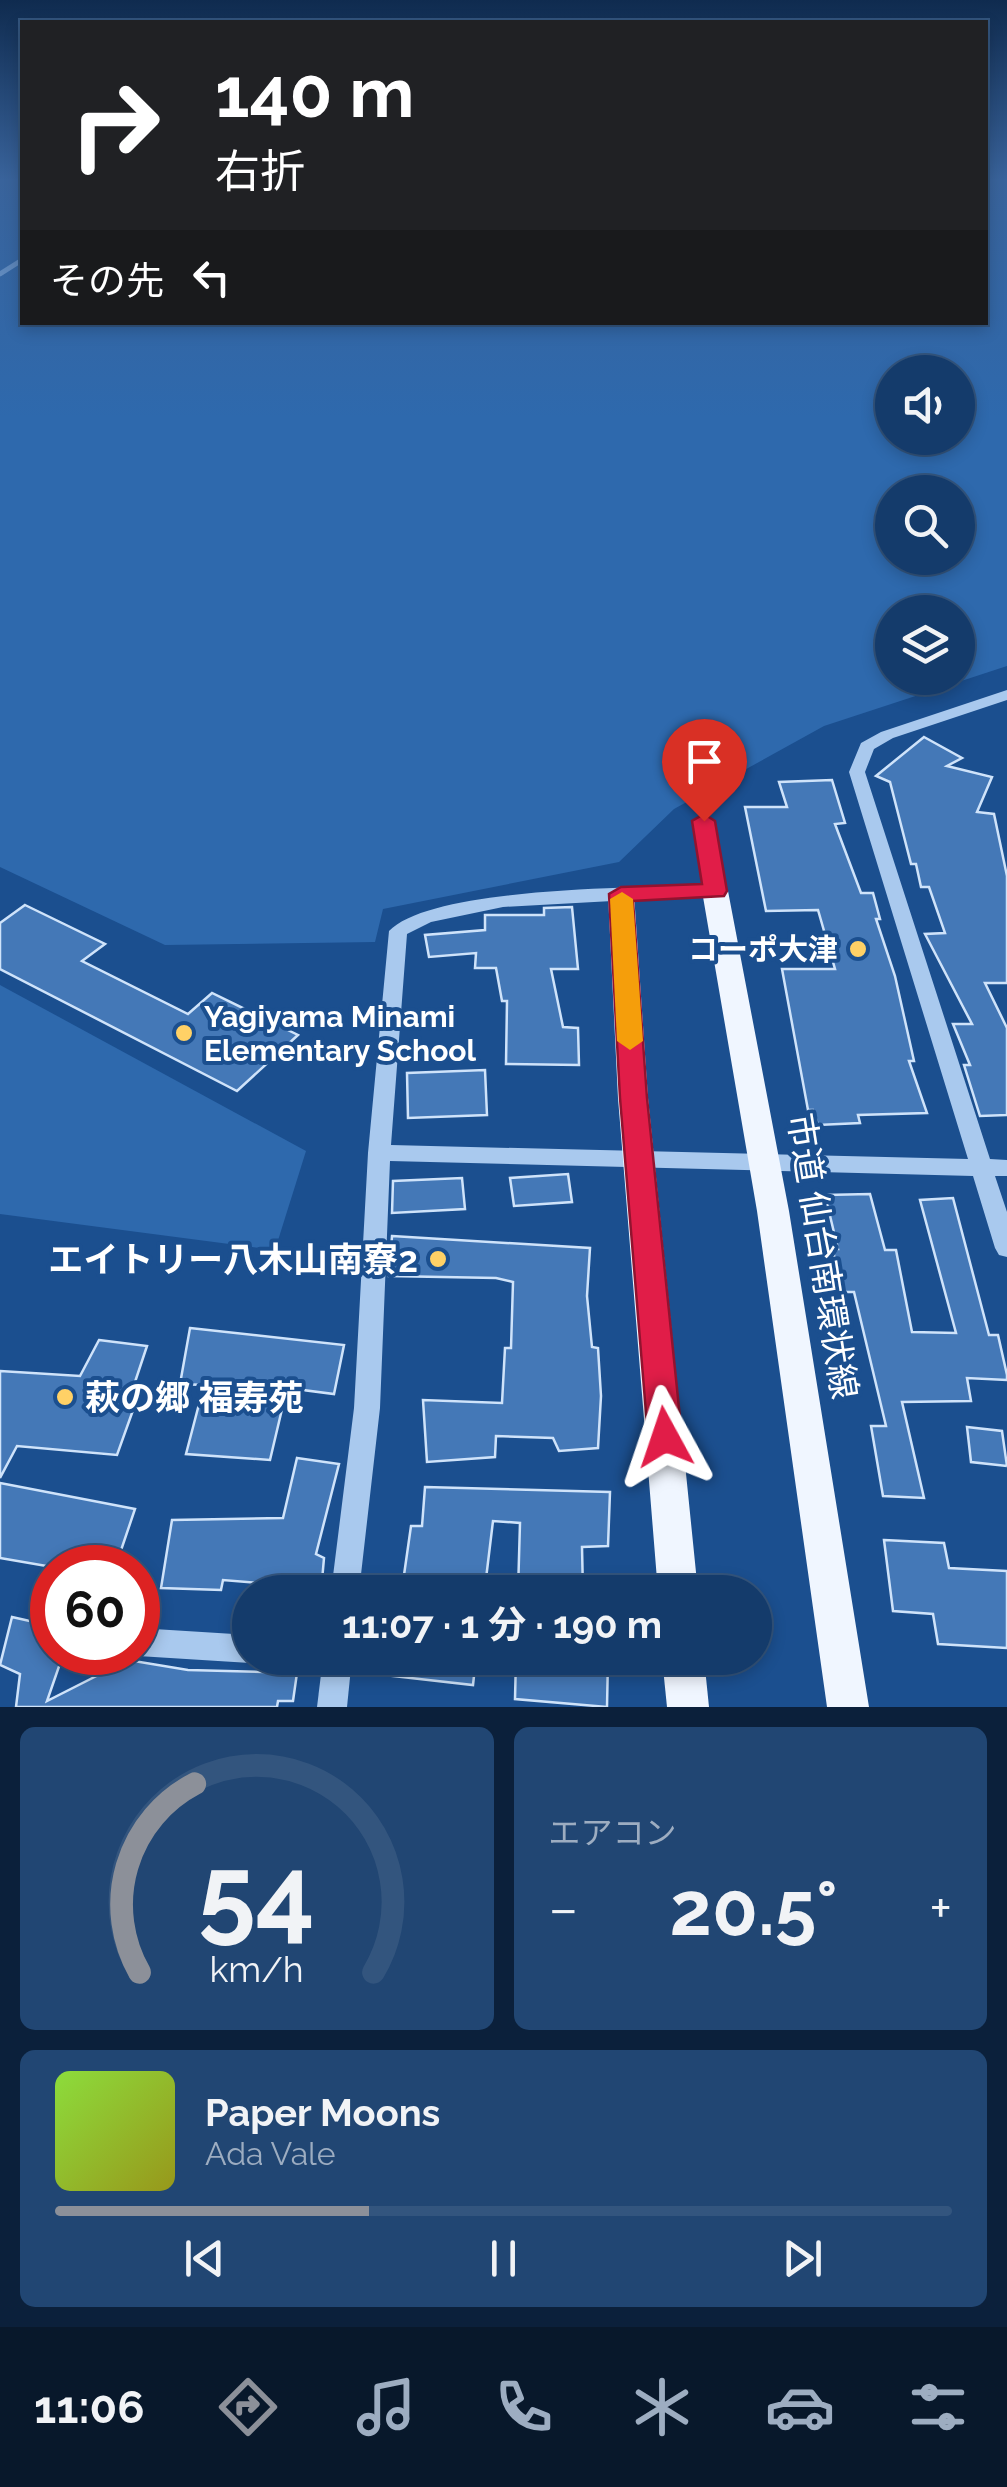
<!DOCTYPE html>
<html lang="ja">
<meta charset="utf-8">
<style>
body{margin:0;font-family:Raleway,"Noto Sans JP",sans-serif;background:#214673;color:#f1f3f6;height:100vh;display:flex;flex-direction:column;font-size:38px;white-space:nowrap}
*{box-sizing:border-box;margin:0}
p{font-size:32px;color:#9dadc1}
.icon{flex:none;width:55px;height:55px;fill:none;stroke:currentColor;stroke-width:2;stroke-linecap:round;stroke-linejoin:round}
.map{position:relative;height:1707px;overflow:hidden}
.sheet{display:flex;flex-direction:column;gap:20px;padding:20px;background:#0b203b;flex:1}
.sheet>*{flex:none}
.guide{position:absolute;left:20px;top:20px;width:968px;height:305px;border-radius:0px;box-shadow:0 5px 15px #0003,0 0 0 2px #33557e;background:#202124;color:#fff;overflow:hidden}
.tools{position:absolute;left:875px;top:355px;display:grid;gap:20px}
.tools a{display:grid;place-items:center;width:100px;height:100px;border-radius:50%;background:#143b6b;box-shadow:0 5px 15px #0003,0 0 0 2px #33557e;font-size:50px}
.speed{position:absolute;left:30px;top:1545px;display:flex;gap:20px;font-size:50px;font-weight:700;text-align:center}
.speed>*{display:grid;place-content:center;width:130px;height:130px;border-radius:50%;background:#143b6b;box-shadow:0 5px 15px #0003,0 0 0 2px #33557e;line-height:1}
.speed .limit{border:15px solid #d22;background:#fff;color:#111}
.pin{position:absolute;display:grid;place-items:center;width:85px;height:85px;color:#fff;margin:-102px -42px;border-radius:50% 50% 50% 0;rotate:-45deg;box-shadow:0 0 10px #0007}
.pin .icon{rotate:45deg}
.me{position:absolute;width:110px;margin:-55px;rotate:355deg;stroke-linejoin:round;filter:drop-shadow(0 0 8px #0008)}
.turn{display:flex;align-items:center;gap:35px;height:210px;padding:0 30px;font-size:45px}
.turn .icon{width:130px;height:130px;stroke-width:2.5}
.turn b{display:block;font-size:70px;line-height:85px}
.then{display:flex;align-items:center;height:95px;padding:0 30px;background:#0003;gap:20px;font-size:38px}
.big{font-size:75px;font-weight:700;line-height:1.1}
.sheet .widget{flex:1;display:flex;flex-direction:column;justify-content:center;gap:15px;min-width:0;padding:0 35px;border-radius:15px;background:#214673}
.sheet .dial{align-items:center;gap:0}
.dial svg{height:260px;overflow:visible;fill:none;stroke:#33557e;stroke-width:7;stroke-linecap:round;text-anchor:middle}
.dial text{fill:#f1f3f6;stroke:none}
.song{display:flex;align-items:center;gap:30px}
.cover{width:120px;height:120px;border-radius:15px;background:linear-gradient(135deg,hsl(90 70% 55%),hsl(60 70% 35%))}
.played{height:10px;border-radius:5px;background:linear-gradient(90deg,#8c9099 35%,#33557e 35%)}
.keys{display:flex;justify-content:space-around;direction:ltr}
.heat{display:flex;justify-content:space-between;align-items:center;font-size:55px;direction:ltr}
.sheet .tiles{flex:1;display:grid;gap:20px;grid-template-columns:1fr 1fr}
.widget:last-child{grid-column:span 2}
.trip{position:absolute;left:232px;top:1575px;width:540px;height:100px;border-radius:50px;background:#143b6b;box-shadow:0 5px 15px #0003,0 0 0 2px #33557e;font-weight:700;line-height:100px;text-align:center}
.tabs{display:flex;height:160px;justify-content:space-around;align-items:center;background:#08182b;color:#9dadc1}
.tabs .icon{width:70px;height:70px}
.tabs .current{color:#8c9099}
.tabs b{font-size:45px;color:#f1f3f6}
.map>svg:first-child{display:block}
.green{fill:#2e69ad;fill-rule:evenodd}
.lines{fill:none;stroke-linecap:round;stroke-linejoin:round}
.stream{stroke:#9cc4f0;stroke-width:5}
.building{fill:#4478b7;stroke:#cfe3fa;stroke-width:2.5}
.minor{fill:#a9c9ee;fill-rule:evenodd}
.major{fill:#f0f6ff;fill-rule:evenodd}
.route{fill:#e11d48;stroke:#92132f;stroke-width:2.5}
.slow{fill:#f59e0b}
.poi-dot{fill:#ffd166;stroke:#1b4f8f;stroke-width:4}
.labels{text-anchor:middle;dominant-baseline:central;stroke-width:8;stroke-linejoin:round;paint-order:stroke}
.poi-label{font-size:30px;font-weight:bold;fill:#fff;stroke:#1b4f8f;text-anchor:end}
.near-street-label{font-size:35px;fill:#fff;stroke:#1b4f8f}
.near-poi-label{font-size:35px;font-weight:bold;fill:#fff;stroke:#1b4f8f;text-anchor:end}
</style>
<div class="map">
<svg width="1007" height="1707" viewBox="0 0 1007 1707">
<rect width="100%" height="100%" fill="#1b4f8f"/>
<g class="green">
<path d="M0 179H22V322H985V179H1007V666L824 726 674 809 619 862 383 909 375 942 165 945 0 867ZM892 372H958V438H892ZM892 492H958V558H892ZM892 612H958V678H892Z"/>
<path d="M0 985 306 1151 275 1250 0 1214Z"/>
</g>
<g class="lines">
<path class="stream" d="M0 274 22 260"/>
</g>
<g class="building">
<path d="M924 737 962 758 947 766 992 777 977 812 994 814 1007 876V983H985L1007 1028V1115L980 1116 964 1065H970L953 1024H972L925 934 945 933 929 887H921L916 864H911L890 782 876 776Z"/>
<path d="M832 780 845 823 835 824 861 893H873L880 919H876L895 976 914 1061H909L927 1113 858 1115 860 1123 818 1125 813 1110H808L782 969H835L818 910 766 911 745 807H787L779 782Z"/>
<path d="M25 905 105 944 82 961 188 1014 212 993 298 1035 237 1091 0 969V923Z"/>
<path d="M572 907 578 969H551L563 1027 578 1028 579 1065 506 1064 507 1001H502L496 968H475L476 953 429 957 425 935 485 930V915H544V908Z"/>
<path d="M485 1070 487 1115 408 1118 407 1073Z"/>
<path d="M568 1174 572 1202 514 1206 510 1178Z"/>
<path d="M462 1178 465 1209 392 1213 393 1181Z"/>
<path d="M870 1194 885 1250H896L912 1332 956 1333 920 1200 953 1198 989 1335H998L1007 1375V1380L967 1378 971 1401 902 1402 924 1498 883 1496 871 1426H886L854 1292H840L833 1249H838L825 1195Z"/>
<path d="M392 1236 590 1248 587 1296 592 1347 598 1348 601 1396 598 1448 559 1451 553 1438 496 1436 495 1457 427 1462 423 1400 502 1403 505 1348H511L513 1282 496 1278 389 1276Z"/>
<path d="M190 1328 344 1345 334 1394 287 1388 270 1460 186 1454 204 1385 180 1384Z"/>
<path d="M99 1340 147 1346 130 1397 137 1399 117 1455 17 1446 0 1478V1371L80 1376Z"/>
<path d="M967 1427 1002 1431 1007 1466 971 1462Z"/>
<path d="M297 1458 339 1464 316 1554 324 1558 321 1592H268L270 1584 223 1580 221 1590 161 1588 172 1520 283 1518Z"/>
<path d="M0 1483 135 1509 115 1568H58L0 1558Z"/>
<path d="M425 1487 610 1492 608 1546 582 1547 583 1592H518L520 1523 493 1521 485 1587 404 1575 411 1526H422Z"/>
<path d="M884 1540 944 1543 949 1568 1007 1571V1648L938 1644 933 1614 893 1611Z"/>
<path d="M12 1617 52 1626V1652H64L47 1701 128 1660 188 1670 297 1673 293 1701H278L277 1707H16L20 1674 0 1665Z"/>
<path d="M358 1658H476L473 1685 357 1672Z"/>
<path d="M516 1658H608L607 1707 515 1699Z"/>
</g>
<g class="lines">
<g class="minor">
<path d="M1007 690V700L893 738 874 749 865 772 990 1159 1007 1160V1176H995L1007 1212V1257L999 1255 995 1248 973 1176 390 1161 380 1408 359 1592H331L354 1408 368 1153 389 931C431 887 640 887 705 886L695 821 698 817H710L724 891 721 895 503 907 431 922 407 934 391 1145 968 1159 849 772 861 743 881 732Z"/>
<path d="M138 1628 250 1635V1658H261L250 1663 138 1656 129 1652H138Z"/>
<path d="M323 1658H352L347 1707H317Z"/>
</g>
<g class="major">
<path d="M715 883 728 891 789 1211 869 1707H827L757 1211 702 891Z"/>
<path d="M621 886 634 894 648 1098 698 1592H658L618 1098 608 894Z"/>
<path d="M662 1658H704L709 1707H667Z"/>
</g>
</g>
<linearGradient id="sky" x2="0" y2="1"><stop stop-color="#0f2b4f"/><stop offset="0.43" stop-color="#39639b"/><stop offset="1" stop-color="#39639b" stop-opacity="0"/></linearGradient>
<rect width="1007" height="418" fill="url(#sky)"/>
<path class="route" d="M704 814 715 821 727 891 724 896 633 901 647 1098 682 1437 677 1448 665 1452 653 1448 648 1437 620 1098 609 894 621 887 702 884 692 821Z"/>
<path class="slow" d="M622 892 633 899 643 1041 630 1050 617 1041 610 899Z"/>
<g class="poi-dot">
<circle cx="858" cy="949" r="10"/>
<circle cx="184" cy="1033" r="10"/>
<circle cx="438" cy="1259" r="10"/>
<circle cx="65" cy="1397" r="10"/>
</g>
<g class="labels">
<g class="poi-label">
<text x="838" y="949">コーポ大津</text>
<text x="204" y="1016" text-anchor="start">Yagiyama Minami<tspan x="204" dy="34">Elementary School</tspan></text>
</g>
<g class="near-street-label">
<text transform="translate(823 1256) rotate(81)">市道 仙台南環状線</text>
</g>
<g class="near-poi-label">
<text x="418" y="1259">エイトリー八木山南寮2</text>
<text x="85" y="1397" text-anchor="start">萩の郷 福寿苑</text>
</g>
</g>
</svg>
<div class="tools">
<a><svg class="icon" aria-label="sound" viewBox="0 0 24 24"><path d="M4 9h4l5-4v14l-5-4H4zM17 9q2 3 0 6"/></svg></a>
<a><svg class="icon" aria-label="search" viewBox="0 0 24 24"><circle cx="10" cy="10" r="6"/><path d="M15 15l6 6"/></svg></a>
<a><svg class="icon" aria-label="layers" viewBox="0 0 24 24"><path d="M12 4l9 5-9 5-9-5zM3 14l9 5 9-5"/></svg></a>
</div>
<div class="speed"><div class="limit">60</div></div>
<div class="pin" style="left:704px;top:821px;background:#d93025"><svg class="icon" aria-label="arrive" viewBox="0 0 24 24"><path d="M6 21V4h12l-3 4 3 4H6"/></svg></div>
<svg class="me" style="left:665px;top:1437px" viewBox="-20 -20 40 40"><path d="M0-17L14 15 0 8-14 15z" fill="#e11d48" stroke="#fff" stroke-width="4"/></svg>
<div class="trip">11:07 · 1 分 · 190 m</div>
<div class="guide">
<div class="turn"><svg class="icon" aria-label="right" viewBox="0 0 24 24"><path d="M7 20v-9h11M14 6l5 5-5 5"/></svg><div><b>140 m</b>右折</div></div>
<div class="then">その先<svg class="icon" aria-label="left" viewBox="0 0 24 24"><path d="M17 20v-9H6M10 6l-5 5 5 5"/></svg></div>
</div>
</div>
<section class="sheet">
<div class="tiles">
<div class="widget dial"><svg viewBox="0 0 100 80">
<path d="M14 69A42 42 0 1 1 86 69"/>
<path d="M14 69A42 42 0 0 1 31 11" stroke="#8c9099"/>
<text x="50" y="56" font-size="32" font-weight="700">54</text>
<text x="50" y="72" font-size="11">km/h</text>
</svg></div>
<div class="widget"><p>エアコン</p>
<div class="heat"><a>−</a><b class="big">20.5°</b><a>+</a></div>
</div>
<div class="widget">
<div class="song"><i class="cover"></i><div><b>Paper Moons</b><p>Ada Vale</p></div></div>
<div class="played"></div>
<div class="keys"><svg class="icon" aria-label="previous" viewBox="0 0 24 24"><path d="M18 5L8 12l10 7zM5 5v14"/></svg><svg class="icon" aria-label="pause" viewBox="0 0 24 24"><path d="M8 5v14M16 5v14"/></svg><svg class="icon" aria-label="next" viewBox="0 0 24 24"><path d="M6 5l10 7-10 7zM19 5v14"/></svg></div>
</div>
</div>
</section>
<nav class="tabs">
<b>11:06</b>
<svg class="icon current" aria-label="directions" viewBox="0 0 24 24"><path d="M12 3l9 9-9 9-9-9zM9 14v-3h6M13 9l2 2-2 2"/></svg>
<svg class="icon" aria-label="music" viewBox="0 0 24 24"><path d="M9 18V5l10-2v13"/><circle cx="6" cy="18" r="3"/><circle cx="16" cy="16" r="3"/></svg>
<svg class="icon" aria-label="phone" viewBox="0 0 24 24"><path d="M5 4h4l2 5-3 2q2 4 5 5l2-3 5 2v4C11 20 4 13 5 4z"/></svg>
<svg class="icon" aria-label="climate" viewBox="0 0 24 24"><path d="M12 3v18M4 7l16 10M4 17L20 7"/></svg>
<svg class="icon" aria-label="car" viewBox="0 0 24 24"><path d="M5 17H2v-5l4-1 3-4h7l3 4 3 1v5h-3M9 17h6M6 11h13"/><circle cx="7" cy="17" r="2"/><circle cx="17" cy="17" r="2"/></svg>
<svg class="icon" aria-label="filters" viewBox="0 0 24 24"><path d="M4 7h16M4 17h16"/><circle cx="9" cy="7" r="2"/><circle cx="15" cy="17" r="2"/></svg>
</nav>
